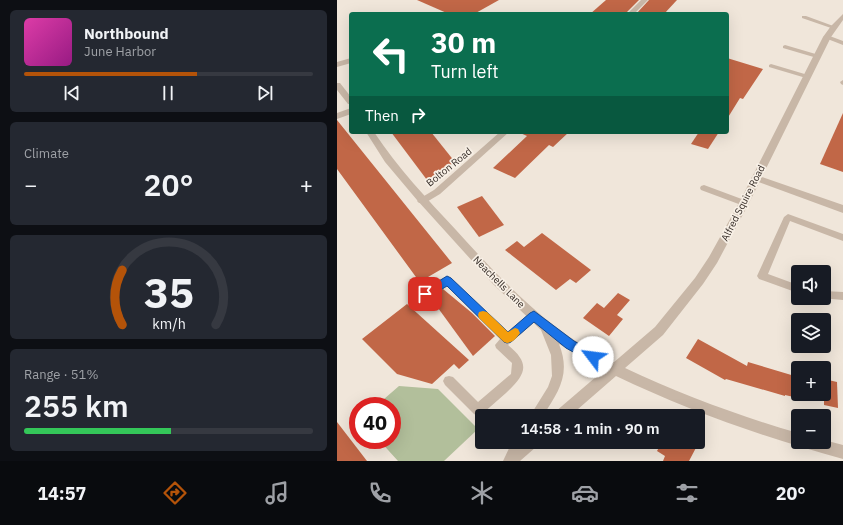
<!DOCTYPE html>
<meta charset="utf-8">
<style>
body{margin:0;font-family:"IBM Plex Sans",sans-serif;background:#242831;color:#f1f3f6;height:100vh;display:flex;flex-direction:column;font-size:15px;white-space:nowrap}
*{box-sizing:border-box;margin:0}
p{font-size:13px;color:#9ea1a6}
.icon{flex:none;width:22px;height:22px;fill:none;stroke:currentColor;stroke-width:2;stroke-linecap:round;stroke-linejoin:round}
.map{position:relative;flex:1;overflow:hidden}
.drawer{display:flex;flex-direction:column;gap:10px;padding:10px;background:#0d0f14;width:337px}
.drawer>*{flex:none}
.banner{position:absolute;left:12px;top:12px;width:380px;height:122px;border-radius:4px;box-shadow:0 4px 16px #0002;background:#0b6e4f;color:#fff;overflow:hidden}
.buttons{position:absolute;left:454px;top:265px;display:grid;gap:8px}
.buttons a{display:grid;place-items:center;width:40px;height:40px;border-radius:4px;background:#171b24;box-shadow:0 4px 16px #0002;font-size:20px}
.speed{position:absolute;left:12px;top:397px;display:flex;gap:8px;font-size:20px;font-weight:700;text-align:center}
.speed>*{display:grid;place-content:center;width:52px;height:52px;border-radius:50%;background:#171b24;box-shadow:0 4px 16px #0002;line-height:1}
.speed .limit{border:6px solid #d22;background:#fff;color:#111}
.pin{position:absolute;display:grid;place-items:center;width:34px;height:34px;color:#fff;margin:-17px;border-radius:8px;box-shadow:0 2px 6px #0006}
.me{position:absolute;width:44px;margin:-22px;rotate:300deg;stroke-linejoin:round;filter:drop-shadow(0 0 3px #0008)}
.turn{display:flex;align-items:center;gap:14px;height:84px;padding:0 16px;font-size:18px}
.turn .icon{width:52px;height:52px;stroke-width:2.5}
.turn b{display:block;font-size:28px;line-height:34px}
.then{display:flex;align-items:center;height:38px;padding:0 16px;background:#0003;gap:8px;font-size:15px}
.big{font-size:30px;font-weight:600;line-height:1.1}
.drawer .tile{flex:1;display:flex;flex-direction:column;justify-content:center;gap:6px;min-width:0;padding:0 14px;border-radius:6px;background:#242831}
.drawer .dial{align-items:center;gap:0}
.dial svg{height:104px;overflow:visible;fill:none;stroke:#363941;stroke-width:7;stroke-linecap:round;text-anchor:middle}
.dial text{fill:#f1f3f6;stroke:none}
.song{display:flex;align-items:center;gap:12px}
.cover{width:48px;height:48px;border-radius:6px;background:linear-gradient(135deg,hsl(320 70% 55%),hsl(310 70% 35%))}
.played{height:4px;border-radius:2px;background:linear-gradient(90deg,#b45309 60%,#363941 60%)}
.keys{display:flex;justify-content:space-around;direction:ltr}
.heat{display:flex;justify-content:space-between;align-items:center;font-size:22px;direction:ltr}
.charge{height:6px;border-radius:3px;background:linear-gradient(90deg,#34c759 51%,#363941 0)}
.trip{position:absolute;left:138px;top:409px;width:230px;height:40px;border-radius:4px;background:#171b24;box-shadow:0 4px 16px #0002;font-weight:600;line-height:40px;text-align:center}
.dock{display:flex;height:64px;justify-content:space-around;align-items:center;background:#090b0e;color:#9ea1a6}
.dock .icon{width:28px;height:28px}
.dock .selected{color:#b45309}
.dock b{font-size:18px;color:#f1f3f6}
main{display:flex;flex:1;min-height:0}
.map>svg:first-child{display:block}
.green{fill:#b2bf9b}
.building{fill:#c16747}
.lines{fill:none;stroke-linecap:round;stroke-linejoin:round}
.service{fill:#c8b7a7;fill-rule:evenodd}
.minor{fill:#c8b7a7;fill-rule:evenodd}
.tertiary{fill:#c8b7a7;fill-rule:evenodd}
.route{fill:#1a73e8;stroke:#114b97}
.slow{fill:#f59e0b}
.labels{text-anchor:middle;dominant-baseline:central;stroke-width:3.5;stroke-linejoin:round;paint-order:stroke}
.street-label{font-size:10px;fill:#352c27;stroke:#f8f0e6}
</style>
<main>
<section class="drawer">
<div class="tile">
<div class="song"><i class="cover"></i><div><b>Northbound</b><p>June Harbor</p></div></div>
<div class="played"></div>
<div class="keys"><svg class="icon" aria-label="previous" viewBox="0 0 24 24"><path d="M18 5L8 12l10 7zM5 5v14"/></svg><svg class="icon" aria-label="pause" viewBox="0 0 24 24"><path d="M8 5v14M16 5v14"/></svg><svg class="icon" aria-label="next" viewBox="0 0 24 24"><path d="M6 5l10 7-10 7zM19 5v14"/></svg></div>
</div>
<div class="tile"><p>Climate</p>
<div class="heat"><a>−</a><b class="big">20°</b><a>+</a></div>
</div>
<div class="tile dial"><svg viewBox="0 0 100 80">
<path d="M14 69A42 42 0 1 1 86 69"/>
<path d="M14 69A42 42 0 0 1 14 27" stroke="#b45309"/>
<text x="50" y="56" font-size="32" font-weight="700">35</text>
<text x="50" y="72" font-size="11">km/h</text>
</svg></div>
<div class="tile"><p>Range · 51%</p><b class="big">255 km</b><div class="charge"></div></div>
</section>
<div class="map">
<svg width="506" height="461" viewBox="0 0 506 461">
<rect width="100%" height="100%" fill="#f0e6da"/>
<path class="green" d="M62 386 101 389 141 429 107 461H61L42 440H55V406H39Z"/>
<g class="building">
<path d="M80 0H162L137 14H112Z"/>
<path d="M269 0H302L288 14H253Z"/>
<path d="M312 0H340L327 14H299Z"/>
<path d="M390 58 426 69 406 99 403 98 390 119Z"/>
<path d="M506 113V172L483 164Z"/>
<path d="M0 120 115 263 91 277 98 282 87 288 0 169Z"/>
<path d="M54 132H94L118 162 90 180Z"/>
<path d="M181 132H232L216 147 212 145 178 178 156 168 190 136Z"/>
<path d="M362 132H382L371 149 354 144Z"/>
<path d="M145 196 167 225 142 237 120 207Z"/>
<path d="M205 233 254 270 239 283 233 279 219 290 168 250 180 241 187 247Z"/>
<path d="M106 289 135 313 158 336 136 356 93 297Z"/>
<path d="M281 293 293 300 280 315 286 319 272 336 246 318 260 303 267 308Z"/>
<path d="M70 304 132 360 122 369 117 364 95 384 60 374 25 339Z"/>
<path d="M361 339 410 366 411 362 461 377V398L448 395V396L389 379 388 380 349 358Z"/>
<path d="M487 379 500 382 501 408 487 405Z"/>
<path d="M0 422 30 461H0Z"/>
<path d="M325 442H362L352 461H326L328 456 320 451Z"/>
</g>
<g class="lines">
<g class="service">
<path d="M465 16H469L499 27 494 28 465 18Z"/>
<path d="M448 45 482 55 483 56 480 58 446 48V46Z"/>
<path d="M434 64 471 75 472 76 469 78 432 67V65Z"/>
<path d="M506 80V85L504 84 503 82Z"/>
<path d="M367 185 410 201 411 203 407 206 364 190 363 188 364 186Z"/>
<path d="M451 214 506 234V241L453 221 431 274 461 285V293L422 279 420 276 447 217Z"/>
<path d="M110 276 113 277 170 332 193 313 197 312 201 313 202 316 201 319 171 345C194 364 189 374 169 393 161 400 153 407 145 414L141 416 137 414 108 385 106 381 108 377 112 376 116 377 141 402 174 374 175 363 159 348 158 345 163 339 109 285 81 304 77 305 73 304 72 301 73 298Z"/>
<path d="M487 291 506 292V300L484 298H487Z"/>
</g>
<g class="minor">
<path d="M304 0H311L297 14H290Z"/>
<path d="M490 35 506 41V45L488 38 486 37Z"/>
<path d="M14 58V63L0 67V62Z"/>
<path d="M14 108V114L0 119V113Z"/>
<path d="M163 132H172L103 194 88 203H82L80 201 82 199 97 190Z"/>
<path d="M419 175 506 205V213L416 180 414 178Z"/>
</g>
<g class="tertiary">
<path d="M506 14V20L494 37 412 203 380 263 366 284 326 335 288 368C343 394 402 416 461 433V442H487V440L506 445V459C429 438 352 411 279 376L233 416H217L218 412 267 370 222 344C234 374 222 391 206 416H193L211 387 215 376 214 355 204 330 156 284 80 200 48 162 29 132H37C61 168 90 199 119 230 168 284 210 329 276 363L318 327 358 278 372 257 402 203 486 37 494 26Z"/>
<path d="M0 83H3L14 97V104H11L0 90Z"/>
<path d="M175 442H201L199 447 183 461H166Z"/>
</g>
</g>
<path class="route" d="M110 276 114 278 171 332 193 313 197 311 237 341 260 354 261 357 260 361 256 362 252 361 229 348 197 322 174 342 170 343 167 342 110 286C103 290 92 300 84 297L83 294 84 292Z"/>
<path class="slow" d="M146 311 150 312 171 332 178 328 181 329 183 333C180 338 176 342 170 343L167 342 142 318 141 315 142 312Z"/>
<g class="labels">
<g class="street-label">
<text transform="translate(112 167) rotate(-39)">Bolton Road</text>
<text transform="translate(406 203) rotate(-63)">Alfred Squire Road</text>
<text transform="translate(162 282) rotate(45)">Neachells Lane</text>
</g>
</g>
</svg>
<div class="buttons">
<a><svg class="icon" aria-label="sound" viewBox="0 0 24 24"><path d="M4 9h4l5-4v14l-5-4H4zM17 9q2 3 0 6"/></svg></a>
<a><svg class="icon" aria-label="layers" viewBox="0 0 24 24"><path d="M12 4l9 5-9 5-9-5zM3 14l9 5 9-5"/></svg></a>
<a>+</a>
<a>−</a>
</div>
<div class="speed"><div class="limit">40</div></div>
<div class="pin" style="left:88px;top:294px;background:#d93025"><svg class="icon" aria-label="arrive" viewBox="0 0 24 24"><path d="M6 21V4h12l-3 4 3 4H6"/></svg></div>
<svg class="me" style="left:256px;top:357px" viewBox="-20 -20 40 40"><circle r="19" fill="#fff"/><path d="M0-13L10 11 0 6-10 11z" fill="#1a73e8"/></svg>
<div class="trip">14:58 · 1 min · 90 m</div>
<div class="banner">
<div class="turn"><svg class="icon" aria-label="left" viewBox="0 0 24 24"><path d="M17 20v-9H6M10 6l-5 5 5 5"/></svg><div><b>30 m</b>Turn left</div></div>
<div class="then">Then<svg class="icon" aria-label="right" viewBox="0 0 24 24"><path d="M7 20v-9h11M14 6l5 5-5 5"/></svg></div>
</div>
</div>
</main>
<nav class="dock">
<b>14:57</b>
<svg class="icon selected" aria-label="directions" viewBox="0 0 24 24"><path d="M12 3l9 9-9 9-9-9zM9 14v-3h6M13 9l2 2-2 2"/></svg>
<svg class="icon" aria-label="music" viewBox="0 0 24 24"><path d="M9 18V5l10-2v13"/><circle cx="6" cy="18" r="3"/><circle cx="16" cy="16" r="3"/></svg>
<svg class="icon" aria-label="phone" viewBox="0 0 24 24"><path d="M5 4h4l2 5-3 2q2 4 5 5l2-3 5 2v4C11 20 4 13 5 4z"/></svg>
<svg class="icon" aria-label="climate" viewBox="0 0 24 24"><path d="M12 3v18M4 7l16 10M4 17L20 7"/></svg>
<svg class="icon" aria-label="car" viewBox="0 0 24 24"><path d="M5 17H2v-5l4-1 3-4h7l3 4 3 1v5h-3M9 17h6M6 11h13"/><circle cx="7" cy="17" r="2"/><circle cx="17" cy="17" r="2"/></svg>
<svg class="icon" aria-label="filters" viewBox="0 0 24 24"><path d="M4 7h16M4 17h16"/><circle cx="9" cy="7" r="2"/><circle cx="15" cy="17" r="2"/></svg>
<b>20°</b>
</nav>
